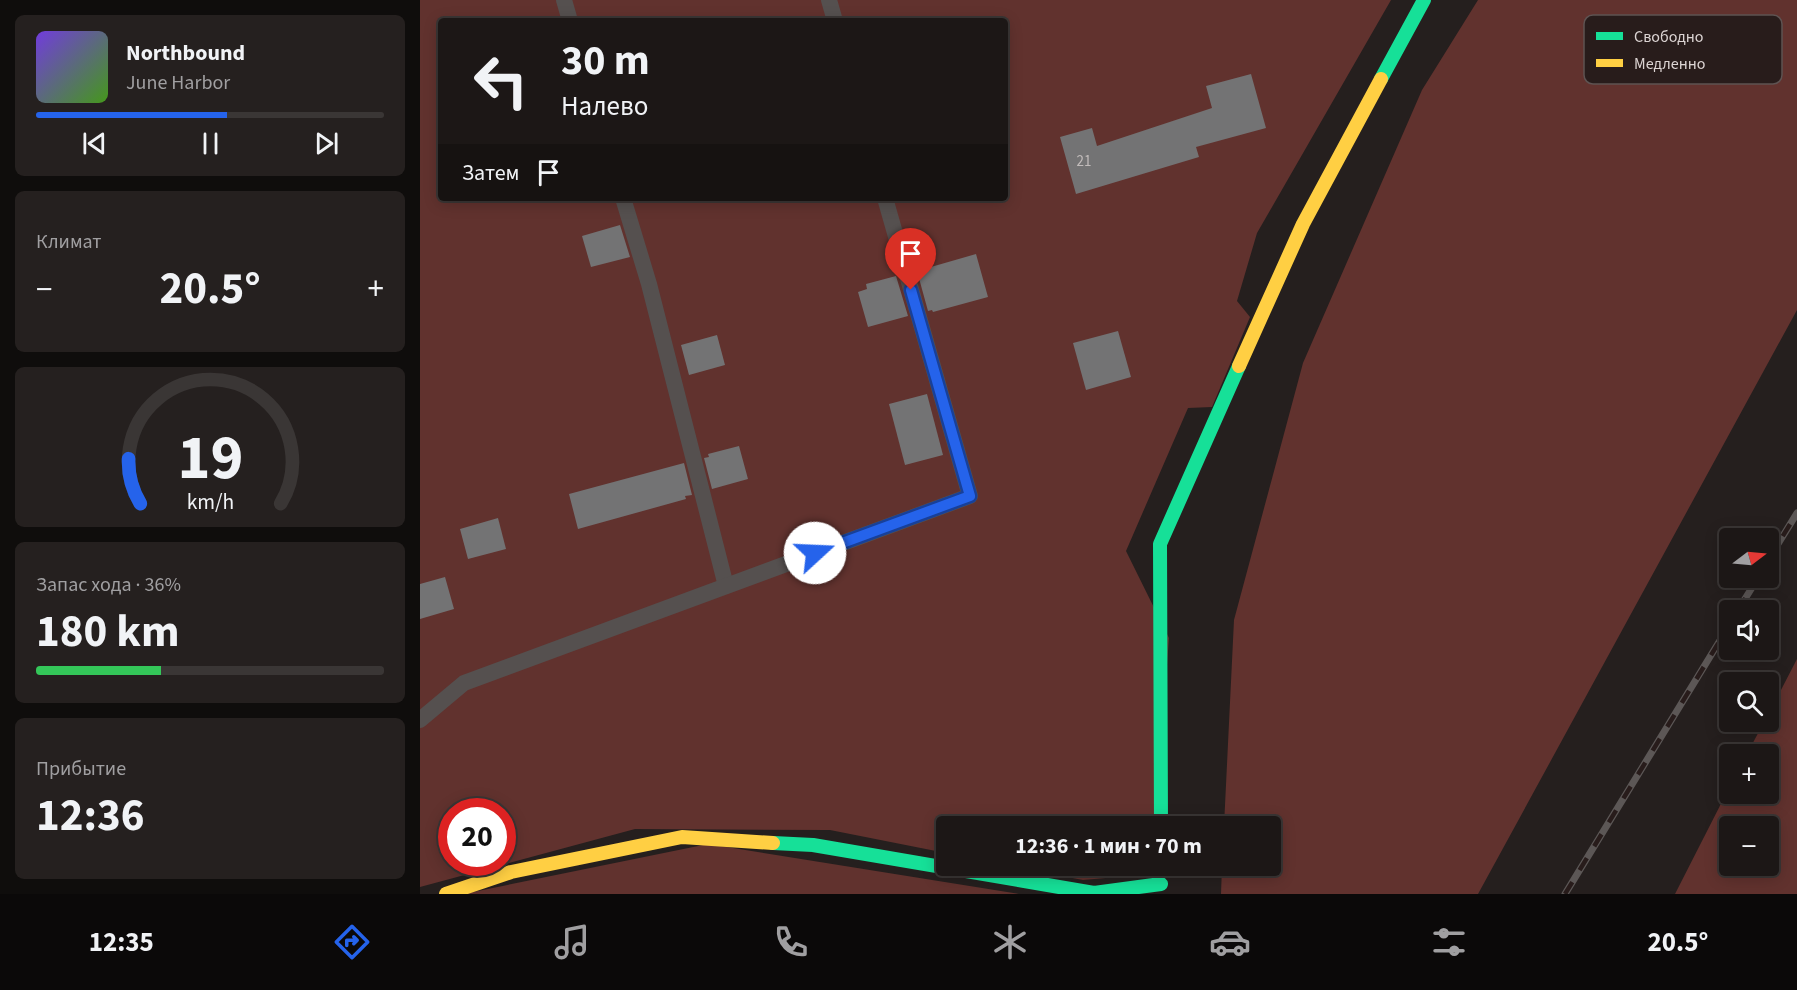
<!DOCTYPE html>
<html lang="ru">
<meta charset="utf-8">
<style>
body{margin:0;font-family:"Source Sans 3",sans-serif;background:#25201f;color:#f1f3f6;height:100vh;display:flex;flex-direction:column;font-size:22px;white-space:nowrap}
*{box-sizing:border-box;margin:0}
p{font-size:20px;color:#a09fa1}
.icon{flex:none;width:33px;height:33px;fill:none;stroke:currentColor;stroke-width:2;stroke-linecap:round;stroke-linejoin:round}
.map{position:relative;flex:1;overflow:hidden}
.side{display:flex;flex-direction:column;gap:15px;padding:15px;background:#0f0d0c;width:420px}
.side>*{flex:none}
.guide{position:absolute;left:18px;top:18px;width:570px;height:183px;border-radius:6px;box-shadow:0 3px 15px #0003,0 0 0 2px #3a3635;background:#1c1716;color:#f1f3f6;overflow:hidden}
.needle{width:39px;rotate:74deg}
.buttons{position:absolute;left:1299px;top:528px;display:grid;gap:12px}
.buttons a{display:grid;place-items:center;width:60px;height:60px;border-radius:6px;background:#1c1716;box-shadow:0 3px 15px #0003,0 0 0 2px #3a3635;font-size:30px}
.speed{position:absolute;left:18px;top:798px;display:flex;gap:12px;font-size:30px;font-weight:700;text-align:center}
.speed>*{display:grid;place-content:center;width:78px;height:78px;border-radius:50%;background:#1c1716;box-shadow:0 3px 15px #0003,0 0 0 2px #3a3635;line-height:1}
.speed .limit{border:9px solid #d22;background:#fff;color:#111}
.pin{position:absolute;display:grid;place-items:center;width:51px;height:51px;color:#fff;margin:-62px -26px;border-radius:50% 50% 50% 0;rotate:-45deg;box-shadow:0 0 6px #0007}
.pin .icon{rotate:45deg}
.me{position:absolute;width:66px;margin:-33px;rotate:70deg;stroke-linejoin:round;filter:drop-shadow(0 0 4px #0008)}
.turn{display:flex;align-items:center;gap:21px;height:126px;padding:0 24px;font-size:27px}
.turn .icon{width:78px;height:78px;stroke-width:2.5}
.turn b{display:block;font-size:42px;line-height:51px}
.then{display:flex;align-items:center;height:57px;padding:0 24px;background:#0003;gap:12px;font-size:22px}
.big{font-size:45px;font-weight:700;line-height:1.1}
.side .tile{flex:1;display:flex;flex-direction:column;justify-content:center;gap:9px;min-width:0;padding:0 21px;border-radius:9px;background:#25201f}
.side .dial{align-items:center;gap:0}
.dial svg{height:156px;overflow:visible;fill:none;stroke:#3a3635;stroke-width:7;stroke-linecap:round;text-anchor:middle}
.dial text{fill:#f1f3f6;stroke:none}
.song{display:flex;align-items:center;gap:18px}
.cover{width:72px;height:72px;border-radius:9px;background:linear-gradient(135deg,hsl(260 70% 55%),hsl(100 70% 35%))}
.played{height:6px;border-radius:3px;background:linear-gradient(90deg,#2563eb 55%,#3a3635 55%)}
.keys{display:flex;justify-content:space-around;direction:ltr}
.heat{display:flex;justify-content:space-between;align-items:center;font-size:33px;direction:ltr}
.charge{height:9px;border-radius:4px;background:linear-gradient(90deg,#34c759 36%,#3a3635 0)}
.trip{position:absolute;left:516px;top:816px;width:345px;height:60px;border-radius:6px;background:#1c1716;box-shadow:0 3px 15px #0003,0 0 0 2px #3a3635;font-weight:700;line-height:60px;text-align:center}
.menu{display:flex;height:96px;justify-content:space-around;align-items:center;background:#0b0909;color:#a09fa1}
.menu .icon{width:42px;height:42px}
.menu .selected{color:#2563eb}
.menu b{font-size:27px;color:#f1f3f6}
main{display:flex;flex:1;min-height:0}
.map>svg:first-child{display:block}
.green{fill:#61322e;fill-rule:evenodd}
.building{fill:#737374}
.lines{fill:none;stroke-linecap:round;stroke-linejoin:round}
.lane{stroke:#55504f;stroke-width:16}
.fast{stroke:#16e098;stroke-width:14}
.slow{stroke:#ffcf43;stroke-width:14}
.rail-casing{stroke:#5c5756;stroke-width:7}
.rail{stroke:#281c1b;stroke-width:4.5;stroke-dasharray:14;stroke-linecap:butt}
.route-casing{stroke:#184099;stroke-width:15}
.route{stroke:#2563eb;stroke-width:10}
.labels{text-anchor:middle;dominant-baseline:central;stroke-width:6;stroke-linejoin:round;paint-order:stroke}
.number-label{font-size:15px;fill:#c2bcbb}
.key{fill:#281c1b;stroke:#5e5352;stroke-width:1.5}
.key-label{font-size:16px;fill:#dcd4d3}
</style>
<main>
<section class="side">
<div class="tile">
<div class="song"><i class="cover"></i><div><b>Northbound</b><p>June Harbor</p></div></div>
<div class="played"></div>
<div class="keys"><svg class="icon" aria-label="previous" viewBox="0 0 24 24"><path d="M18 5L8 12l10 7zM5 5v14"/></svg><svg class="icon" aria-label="pause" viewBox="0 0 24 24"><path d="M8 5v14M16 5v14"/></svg><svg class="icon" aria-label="next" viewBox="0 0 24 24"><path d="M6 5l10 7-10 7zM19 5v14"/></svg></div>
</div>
<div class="tile"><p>Климат</p>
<div class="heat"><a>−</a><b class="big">20.5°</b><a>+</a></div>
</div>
<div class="tile dial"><svg viewBox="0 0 100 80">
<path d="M14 69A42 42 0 1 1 86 69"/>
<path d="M14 69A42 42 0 0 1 8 46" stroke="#2563eb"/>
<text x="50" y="56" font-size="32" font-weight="700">19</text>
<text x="50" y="72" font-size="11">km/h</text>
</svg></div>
<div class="tile"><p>Запас хода · 36%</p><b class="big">180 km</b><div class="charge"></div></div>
<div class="tile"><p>Прибытие</p><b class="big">12:36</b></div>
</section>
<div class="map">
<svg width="1377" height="894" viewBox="0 0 1377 894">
<rect width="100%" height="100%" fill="#251f1e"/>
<g class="green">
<path d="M0 0H971L837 233 817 301 830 317 792 407 768 408 706 551 749 638 735 826H526V853L410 830 215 829 0 887ZM21 21H585V198H21ZM32 812H82V862H32Z"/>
<path d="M1058 0H1377V310L1058 894H801L802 866H850V826H804L814 620 883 363 1002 90Z"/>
<path d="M1377 659V894H1255L1309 788 1310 794H1348V754H1327L1344 722H1348L1349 713ZM1310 826H1348V866H1310Z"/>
<path d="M288 844 599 894H43Z"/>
<path d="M589 866H732L731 874 663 880Z"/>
</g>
<g class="building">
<path d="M831 74 846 128 776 147 779 157 656 194 640 137 672 128 677 146 792 108 786 86Z"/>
<path d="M200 225 210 257 171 267 162 236Z"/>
<path d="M556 254 568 297 513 312 512 310 508 311 497 271Z"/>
<path d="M476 276 488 316 448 327 438 292 447 289 446 284Z"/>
<path d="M698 331 711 377 666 390 653 343Z"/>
<path d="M297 335 305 365 269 375 261 345Z"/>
<path d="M507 394 523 455 485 465 469 404Z"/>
<path d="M319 446 328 479 292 489 284 458 289 457 288 454Z"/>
<path d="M264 463 272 495 265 496 266 499 158 529 149 494Z"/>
<path d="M78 518 86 549 48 559 40 529Z"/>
<path d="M25 577 34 609 0 619V584Z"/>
</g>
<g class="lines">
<g class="lane">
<path d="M144 0 150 21"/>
<path d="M409 0 415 21"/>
<path d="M203 198 229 284 306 586"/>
<path d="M0 720 44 683 550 496 465 198"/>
</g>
<g class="fast">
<path d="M961 79 1004 0"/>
<path d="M741 826 740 544 819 366"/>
<path d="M353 843 393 845 674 893 741 884"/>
</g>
<g class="slow">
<path d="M819 366 883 224 961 79"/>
<path d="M26 894 91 872 262 837 353 843"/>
</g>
<defs>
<g id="rail">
<path d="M1348 560 1377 513"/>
<path d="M1318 610 1338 578"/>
<path d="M1145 894 1310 624"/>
</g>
</defs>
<use href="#rail" class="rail-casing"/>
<use href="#rail" class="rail"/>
</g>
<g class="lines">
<defs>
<path id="route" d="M395 553 550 496 491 290"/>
</defs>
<use href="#route" class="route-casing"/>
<use href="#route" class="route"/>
</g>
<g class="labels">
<g class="number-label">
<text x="664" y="161">21</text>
</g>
</g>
<rect x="1164" y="15" width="198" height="69" rx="9" class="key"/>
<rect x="1176" y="32" width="27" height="8" fill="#16e098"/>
<rect x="1176" y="59" width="27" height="8" fill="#ffcf43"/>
<g class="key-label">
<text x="1214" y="42">Свободно</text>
<text x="1214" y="69">Медленно</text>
</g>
</svg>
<div class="buttons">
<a><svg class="needle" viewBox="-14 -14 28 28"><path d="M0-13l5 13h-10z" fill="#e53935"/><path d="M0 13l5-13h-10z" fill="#a09fa1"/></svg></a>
<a><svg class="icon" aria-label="sound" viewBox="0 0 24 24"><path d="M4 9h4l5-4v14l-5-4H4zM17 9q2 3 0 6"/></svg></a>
<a><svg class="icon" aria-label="search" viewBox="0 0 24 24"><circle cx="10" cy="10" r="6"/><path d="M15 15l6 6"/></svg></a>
<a>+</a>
<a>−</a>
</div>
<div class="speed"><div class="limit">20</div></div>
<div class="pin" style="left:491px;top:290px;background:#d93025"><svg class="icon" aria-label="arrive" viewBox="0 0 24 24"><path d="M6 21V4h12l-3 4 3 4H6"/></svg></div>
<svg class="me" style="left:395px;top:553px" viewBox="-20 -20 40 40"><circle r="19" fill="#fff"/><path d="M0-13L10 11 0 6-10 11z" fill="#2563eb"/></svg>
<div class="trip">12:36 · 1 мин · 70 m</div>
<div class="guide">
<div class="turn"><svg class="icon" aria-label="left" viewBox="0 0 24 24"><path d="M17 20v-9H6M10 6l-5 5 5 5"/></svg><div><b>30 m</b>Налево</div></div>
<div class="then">Затем<svg class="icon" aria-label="arrive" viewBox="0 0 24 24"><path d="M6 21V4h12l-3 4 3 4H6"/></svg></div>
</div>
</div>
</main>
<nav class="menu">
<b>12:35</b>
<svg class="icon selected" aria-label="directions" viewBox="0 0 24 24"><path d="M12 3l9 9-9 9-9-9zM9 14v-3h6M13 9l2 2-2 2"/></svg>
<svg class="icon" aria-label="music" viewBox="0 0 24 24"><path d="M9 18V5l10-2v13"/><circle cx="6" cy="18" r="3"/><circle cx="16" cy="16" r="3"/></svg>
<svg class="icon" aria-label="phone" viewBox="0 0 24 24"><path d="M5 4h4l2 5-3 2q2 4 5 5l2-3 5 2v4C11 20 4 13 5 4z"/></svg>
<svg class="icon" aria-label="climate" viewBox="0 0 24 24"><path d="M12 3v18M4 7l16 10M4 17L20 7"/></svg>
<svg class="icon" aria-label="car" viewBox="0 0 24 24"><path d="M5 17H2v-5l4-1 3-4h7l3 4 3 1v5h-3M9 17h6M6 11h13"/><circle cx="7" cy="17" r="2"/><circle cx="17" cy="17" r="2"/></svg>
<svg class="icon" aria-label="filters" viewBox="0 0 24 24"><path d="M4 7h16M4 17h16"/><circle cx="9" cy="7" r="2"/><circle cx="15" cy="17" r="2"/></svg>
<b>20.5°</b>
</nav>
